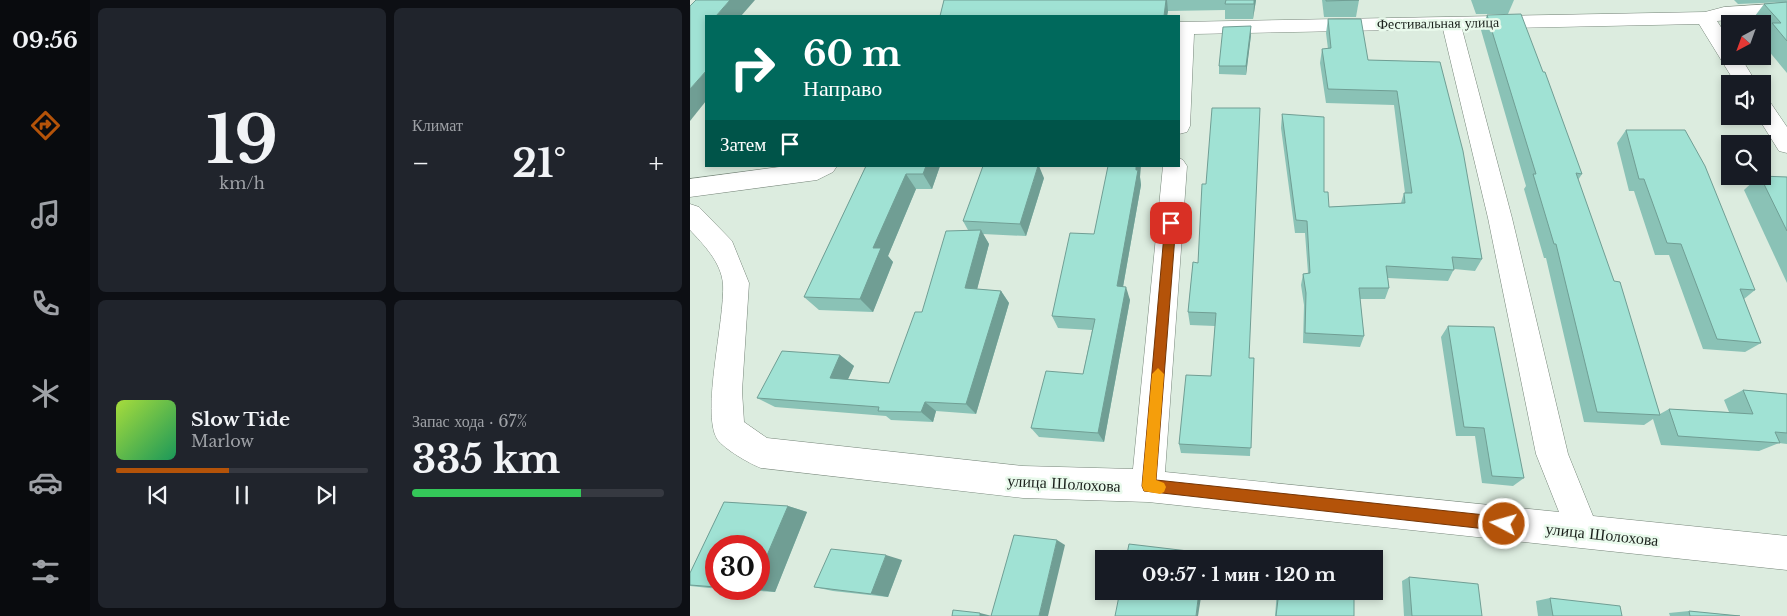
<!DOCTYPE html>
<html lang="ru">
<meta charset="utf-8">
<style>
body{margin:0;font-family:"Libre Baskerville",serif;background:#20242c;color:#f1f3f6;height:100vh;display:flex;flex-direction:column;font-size:19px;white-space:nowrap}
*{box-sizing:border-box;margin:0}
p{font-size:16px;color:#9ea1a6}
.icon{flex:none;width:28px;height:28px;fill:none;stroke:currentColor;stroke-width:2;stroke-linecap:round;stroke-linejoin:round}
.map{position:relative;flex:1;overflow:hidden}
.panel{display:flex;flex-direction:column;gap:8px;padding:8px;background:#0d0f14;width:600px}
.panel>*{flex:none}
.guide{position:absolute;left:15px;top:15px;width:475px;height:152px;border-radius:0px;box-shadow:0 2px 8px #0003;background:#00695c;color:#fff;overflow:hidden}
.needle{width:32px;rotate:221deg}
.buttons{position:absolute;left:1031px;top:15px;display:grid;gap:10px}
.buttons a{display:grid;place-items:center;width:50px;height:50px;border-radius:0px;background:#171b24;box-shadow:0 2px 8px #0003;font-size:25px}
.speed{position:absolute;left:15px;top:535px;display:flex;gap:10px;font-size:25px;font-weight:700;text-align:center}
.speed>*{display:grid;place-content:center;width:65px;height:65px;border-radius:50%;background:#171b24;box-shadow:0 2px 8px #0003;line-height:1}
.speed .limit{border:8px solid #d22;background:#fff;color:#111}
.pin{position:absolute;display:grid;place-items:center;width:42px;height:42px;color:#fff;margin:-21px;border-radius:10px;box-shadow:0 2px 8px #0006}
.me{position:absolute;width:55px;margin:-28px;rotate:276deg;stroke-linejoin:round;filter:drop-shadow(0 0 4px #0008)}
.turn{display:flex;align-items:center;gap:18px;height:105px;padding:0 15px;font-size:22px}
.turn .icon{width:65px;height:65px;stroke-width:2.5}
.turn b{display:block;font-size:35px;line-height:42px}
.then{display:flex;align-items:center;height:48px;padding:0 15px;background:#0003;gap:10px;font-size:19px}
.big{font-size:38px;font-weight:700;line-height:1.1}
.panel .widget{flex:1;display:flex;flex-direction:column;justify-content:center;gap:8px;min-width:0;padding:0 18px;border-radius:8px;background:#20242c}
.panel .dial{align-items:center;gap:0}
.dial b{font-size:65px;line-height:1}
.song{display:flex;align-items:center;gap:15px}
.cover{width:60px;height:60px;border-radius:8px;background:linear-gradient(135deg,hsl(80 70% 55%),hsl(150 70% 35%))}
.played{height:5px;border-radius:2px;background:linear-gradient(90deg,#b45309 45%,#363941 45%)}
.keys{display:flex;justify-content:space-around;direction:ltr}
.heat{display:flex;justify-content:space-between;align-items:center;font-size:28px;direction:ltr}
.charge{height:8px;border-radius:4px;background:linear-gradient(90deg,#34c759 67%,#363941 0)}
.panel .tiles{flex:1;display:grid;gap:8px;grid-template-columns:repeat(2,1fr)}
.trip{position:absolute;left:405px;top:550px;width:288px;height:50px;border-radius:0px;background:#171b24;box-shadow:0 2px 8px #0003;font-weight:700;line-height:50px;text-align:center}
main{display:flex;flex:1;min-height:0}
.dock{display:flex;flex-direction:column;width:90px;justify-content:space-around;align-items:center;background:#090b0e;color:#9ea1a6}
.dock .icon{width:35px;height:35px}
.dock .active{color:#b45309}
.dock b{font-size:22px;color:#f1f3f6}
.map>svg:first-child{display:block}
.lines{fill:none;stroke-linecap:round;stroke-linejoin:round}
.street-casing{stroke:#77867a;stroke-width:1}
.street{fill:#fff;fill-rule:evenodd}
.wall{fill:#8ac2b6;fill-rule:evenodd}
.shaded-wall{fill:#709e94}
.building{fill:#a0e2d4;stroke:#709e94}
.route{fill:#b45309;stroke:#753606}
.slow{fill:#f59e0b}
.labels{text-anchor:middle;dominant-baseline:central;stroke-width:5;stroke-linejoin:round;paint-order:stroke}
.far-street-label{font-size:14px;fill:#1a201b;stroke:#e9faec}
.street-label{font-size:16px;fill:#1a201b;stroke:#e9faec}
</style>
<main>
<nav class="dock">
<b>09:56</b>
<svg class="icon active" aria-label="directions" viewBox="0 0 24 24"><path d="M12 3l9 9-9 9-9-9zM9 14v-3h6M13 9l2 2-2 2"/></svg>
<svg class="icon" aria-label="music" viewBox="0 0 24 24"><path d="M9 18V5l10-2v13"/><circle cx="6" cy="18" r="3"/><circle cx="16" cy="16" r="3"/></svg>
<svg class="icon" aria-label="phone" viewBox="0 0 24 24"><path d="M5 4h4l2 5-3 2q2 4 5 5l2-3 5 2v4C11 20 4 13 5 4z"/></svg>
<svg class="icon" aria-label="climate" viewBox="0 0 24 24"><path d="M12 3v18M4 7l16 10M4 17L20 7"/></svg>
<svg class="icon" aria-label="car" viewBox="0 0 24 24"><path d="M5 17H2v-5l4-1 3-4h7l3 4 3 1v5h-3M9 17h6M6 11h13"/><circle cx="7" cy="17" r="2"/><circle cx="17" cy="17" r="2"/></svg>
<svg class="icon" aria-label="filters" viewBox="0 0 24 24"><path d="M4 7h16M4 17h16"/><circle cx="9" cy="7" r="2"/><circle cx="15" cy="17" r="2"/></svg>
</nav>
<section class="panel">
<div class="tiles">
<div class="widget dial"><b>19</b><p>km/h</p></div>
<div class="widget"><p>Климат</p>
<div class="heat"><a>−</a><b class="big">21°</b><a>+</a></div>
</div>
<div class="widget">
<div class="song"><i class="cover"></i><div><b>Slow Tide</b><p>Marlow</p></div></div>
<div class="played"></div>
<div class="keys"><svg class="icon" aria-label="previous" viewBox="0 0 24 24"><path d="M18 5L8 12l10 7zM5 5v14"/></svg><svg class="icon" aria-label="pause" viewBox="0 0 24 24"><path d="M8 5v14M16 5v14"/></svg><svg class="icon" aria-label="next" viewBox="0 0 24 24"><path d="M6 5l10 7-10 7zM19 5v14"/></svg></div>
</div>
<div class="widget"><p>Запас хода · 67%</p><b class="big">335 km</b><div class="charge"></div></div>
</div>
</section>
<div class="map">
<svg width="1097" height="616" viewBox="0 0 1097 616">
<rect width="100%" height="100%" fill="#dcecdf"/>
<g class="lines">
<defs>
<g id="street">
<path d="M1097 3V15L1027 21 1040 41V56H1050L1067 84H1046L1009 24 772 29 822 218 878 454 903 516 1097 536V570L458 502 333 498 71 468C60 464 34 449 27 439 11 412 35 320 33 284 31 262 14 245 0 230V204L9 207 42 241 59 283 52 391 54 422 77 438 333 466 443 469 473 166H489V158L493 160 497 166 475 472 869 512 846 454 798 218 753 29 504 34 500 126 497 132 489 134V22L1015 12 1034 7Z"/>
<path d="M1072 100 1080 102 1097 127V153L1089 151 1067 116H1072Z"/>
<path d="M97 166H147L143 172 127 180 0 197V179Z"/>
</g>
</defs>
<use href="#street" class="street-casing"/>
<use href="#street" class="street"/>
</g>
<g class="wall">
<path d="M254 0H566L563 19H535V10L478 11 477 16H250Z"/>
<path d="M632 0H669L666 17H634Z"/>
<path d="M781 0H824L818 14H786Z"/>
<path d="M1044 0H1097V2L1048 4Z"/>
<path d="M1097 2V73L1072 43V35L1073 34 1072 33V24H1065L1062 20 1074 4Z"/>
<path d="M797 15 892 174 888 180 970 414 979 409 1039 412 1034 400 1053 390 1097 394V444L1089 443 1069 451 971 445 963 419 954 425 894 422 856 258H854L834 189 836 186 791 30Z"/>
<path d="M638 19 678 60 750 62 792 259 785 271 764 269 758 281 698 278 699 288 695 299H670L674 336 670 347 613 343 614 305 611 285 613 274 618 273 615 233H605L591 128 592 114 634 192 639 207 711 203 714 193H715L704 105 636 103 630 63 632 49H638L636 33Z"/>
<path d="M561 35 556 75 529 74V66Z"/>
<path d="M936 130 1065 290 1054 299 1071 343 1055 352 1013 349 979 255H965L944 191H939L927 143Z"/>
<path d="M176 166H250L242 189H226L198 256 203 262 183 312 129 310 114 297Z"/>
<path d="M1069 176 1097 177V283L1054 190Z"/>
<path d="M450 177 451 185 433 287 440 300 414 442 349 437 341 428 393 374 402 330 368 328 362 316 404 234Z"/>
<path d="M354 178 336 236 293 234 299 244 287 289 311 291 319 303 286 414 246 411 243 422 201 420 196 416 85 407 67 398 150 355 164 366 158 379 199 383 232 312 278 230 273 221Z"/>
<path d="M503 262 559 358H564L560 456 491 453 489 444 521 376 525 326 500 325 498 312Z"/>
<path d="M758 326 834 478 823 486 792 483 785 436H766L751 337Z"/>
<path d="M34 502 98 506 117 512 85 592 19 588 0 586V573ZM26 546H69V589H26Z"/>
<path d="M212 560 198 597 143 591 124 587Z"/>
<path d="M719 577 792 616H714L712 581Z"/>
<path d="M587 591H664V616H585Z"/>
<path d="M860 598 932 616H848L846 601Z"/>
<path d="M999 611 1050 616H980L979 613Z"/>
</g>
<g class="shaded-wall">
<path d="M40 0H65L51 16H26Z"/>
<path d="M476 0H477L478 11 477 16H474Z"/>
<path d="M564 0H566L563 19 564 4Z"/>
<path d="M561 26V35L556 75V66Z"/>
<path d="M16 71V101L0 121V89Z"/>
<path d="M236 166H250L242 189 233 174Z"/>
<path d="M348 166H349L354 178 336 236 330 224Z"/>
<path d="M446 166H451L450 177 451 185 431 298 427 286Z"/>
<path d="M216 174 226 189 198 256 203 262 183 312 170 299 183 248Z"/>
<path d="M291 230 299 244 284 301 275 288Z"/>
<path d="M436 287 440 300 414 442 408 433Z"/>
<path d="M311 291 319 303 286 414 276 404Z"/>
<path d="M150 355 164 366 154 388 140 378Z"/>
<path d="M235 402 246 411 243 422 231 412Z"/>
<path d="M98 506 117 512 85 592 64 589H69V574Z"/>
<path d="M367 540 375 545 358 616H349Z"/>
<path d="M196 555 212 560 198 597 181 594Z"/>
<path d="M509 591H512L508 616H506Z"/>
<path d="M290 613 302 616H290Z"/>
</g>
<g class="building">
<path d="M6 0H40L26 16H16V71L0 89V6Z"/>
<path d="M254 0H476L474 16H250Z"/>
<path d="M536 0H564V4H535Z"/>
<path d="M636 0H669L636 1Z"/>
<path d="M1097 2V41L1082 23H1091L1074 4Z"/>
<path d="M831 14 853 72H855L892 174 886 173 924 281 930 282 970 415 907 412 866 244H864L843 174H846L797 15Z"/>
<path d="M638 19H671L678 60 750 62 773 151 792 259 762 257 764 270 696 266 699 288H669L674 336 615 333 616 293 613 274 620 273 617 221 606 220 592 114 634 117V192H638L639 207 715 203 714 193H722L707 91 638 89 632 49 641 48Z"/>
<path d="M561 26 556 66H529L533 27Z"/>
<path d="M522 108H570L559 358H564L561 448 489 444 496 375 521 376 526 313 498 312 503 262 508 263 512 184H516Z"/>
<path d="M936 130H995L1015 166 1065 290 1050 289 1071 343 1027 339 991 244 977 243 954 179H949Z"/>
<path d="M176 166H236L233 174H216L183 248H191L170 299 114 297Z"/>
<path d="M293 166H348L330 224 273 221Z"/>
<path d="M418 166H446V170H448L427 286 436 287 408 433 341 428 356 371 393 374 405 319 362 316 380 233 404 234Z"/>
<path d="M1070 176 1097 177V231Z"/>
<path d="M291 230 275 288 311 291 276 404 235 402 231 412 188 411 189 407 67 398 92 351 150 355 140 378 199 383 225 312H232L256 231Z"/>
<path d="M758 326 804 327 834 478 802 476 794 428 774 427Z"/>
<path d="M1053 390 1097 394V433L1085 432 1090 443 988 436 979 409 1063 414Z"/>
<path d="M34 502 98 506 69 574V546H26V587L0 585V573Z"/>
<path d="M324 535 367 540 349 616H301Z"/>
<path d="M439 544 515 553 514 559H436Z"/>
<path d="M141 549 196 555 181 594 124 587Z"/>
<path d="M719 577 788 584 792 616H722Z"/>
<path d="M430 591H509L506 616H425Z"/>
<path d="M589 591H664V616H586Z"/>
<path d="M860 598 930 606 932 616H863Z"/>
<path d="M263 610 290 613V616H262Z"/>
<path d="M999 611 1050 616H1000Z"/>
</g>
<path class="route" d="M481 219 486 223 466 480 814 517 818 519 820 524 818 529 814 531 454 491 452 486 475 223Z"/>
<path class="slow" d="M468 368 474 374 466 480 474 483 476 487 474 492 470 494 454 491 452 486 462 374Z"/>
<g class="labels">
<g class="far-street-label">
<text transform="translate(748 23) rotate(-1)">Фестивальная улица</text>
</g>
<g class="street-label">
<text transform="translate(374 483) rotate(3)">улица Шолохова</text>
<text transform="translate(912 534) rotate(6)">улица Шолохова</text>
</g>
</g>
</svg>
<div class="buttons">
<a><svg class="needle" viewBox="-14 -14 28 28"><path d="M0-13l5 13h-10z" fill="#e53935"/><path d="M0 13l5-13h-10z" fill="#9ea1a6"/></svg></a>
<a><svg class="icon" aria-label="sound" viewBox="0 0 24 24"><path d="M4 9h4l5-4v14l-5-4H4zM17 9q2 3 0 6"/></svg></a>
<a><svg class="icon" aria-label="search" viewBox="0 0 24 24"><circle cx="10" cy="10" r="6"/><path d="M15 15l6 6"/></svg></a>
</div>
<div class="speed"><div class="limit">30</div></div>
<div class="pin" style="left:481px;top:223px;background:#d93025"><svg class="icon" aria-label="arrive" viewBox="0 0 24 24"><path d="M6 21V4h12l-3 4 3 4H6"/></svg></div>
<svg class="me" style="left:814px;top:524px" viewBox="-20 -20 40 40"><circle r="17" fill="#b45309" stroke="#fff" stroke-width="3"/><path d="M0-11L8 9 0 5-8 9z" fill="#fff"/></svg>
<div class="trip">09:57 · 1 мин · 120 m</div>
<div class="guide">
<div class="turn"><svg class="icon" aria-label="right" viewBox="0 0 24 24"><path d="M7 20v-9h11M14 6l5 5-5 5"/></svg><div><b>60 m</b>Направо</div></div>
<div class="then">Затем<svg class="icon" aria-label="arrive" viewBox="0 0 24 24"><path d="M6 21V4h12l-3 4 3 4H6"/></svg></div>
</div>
</div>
</main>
